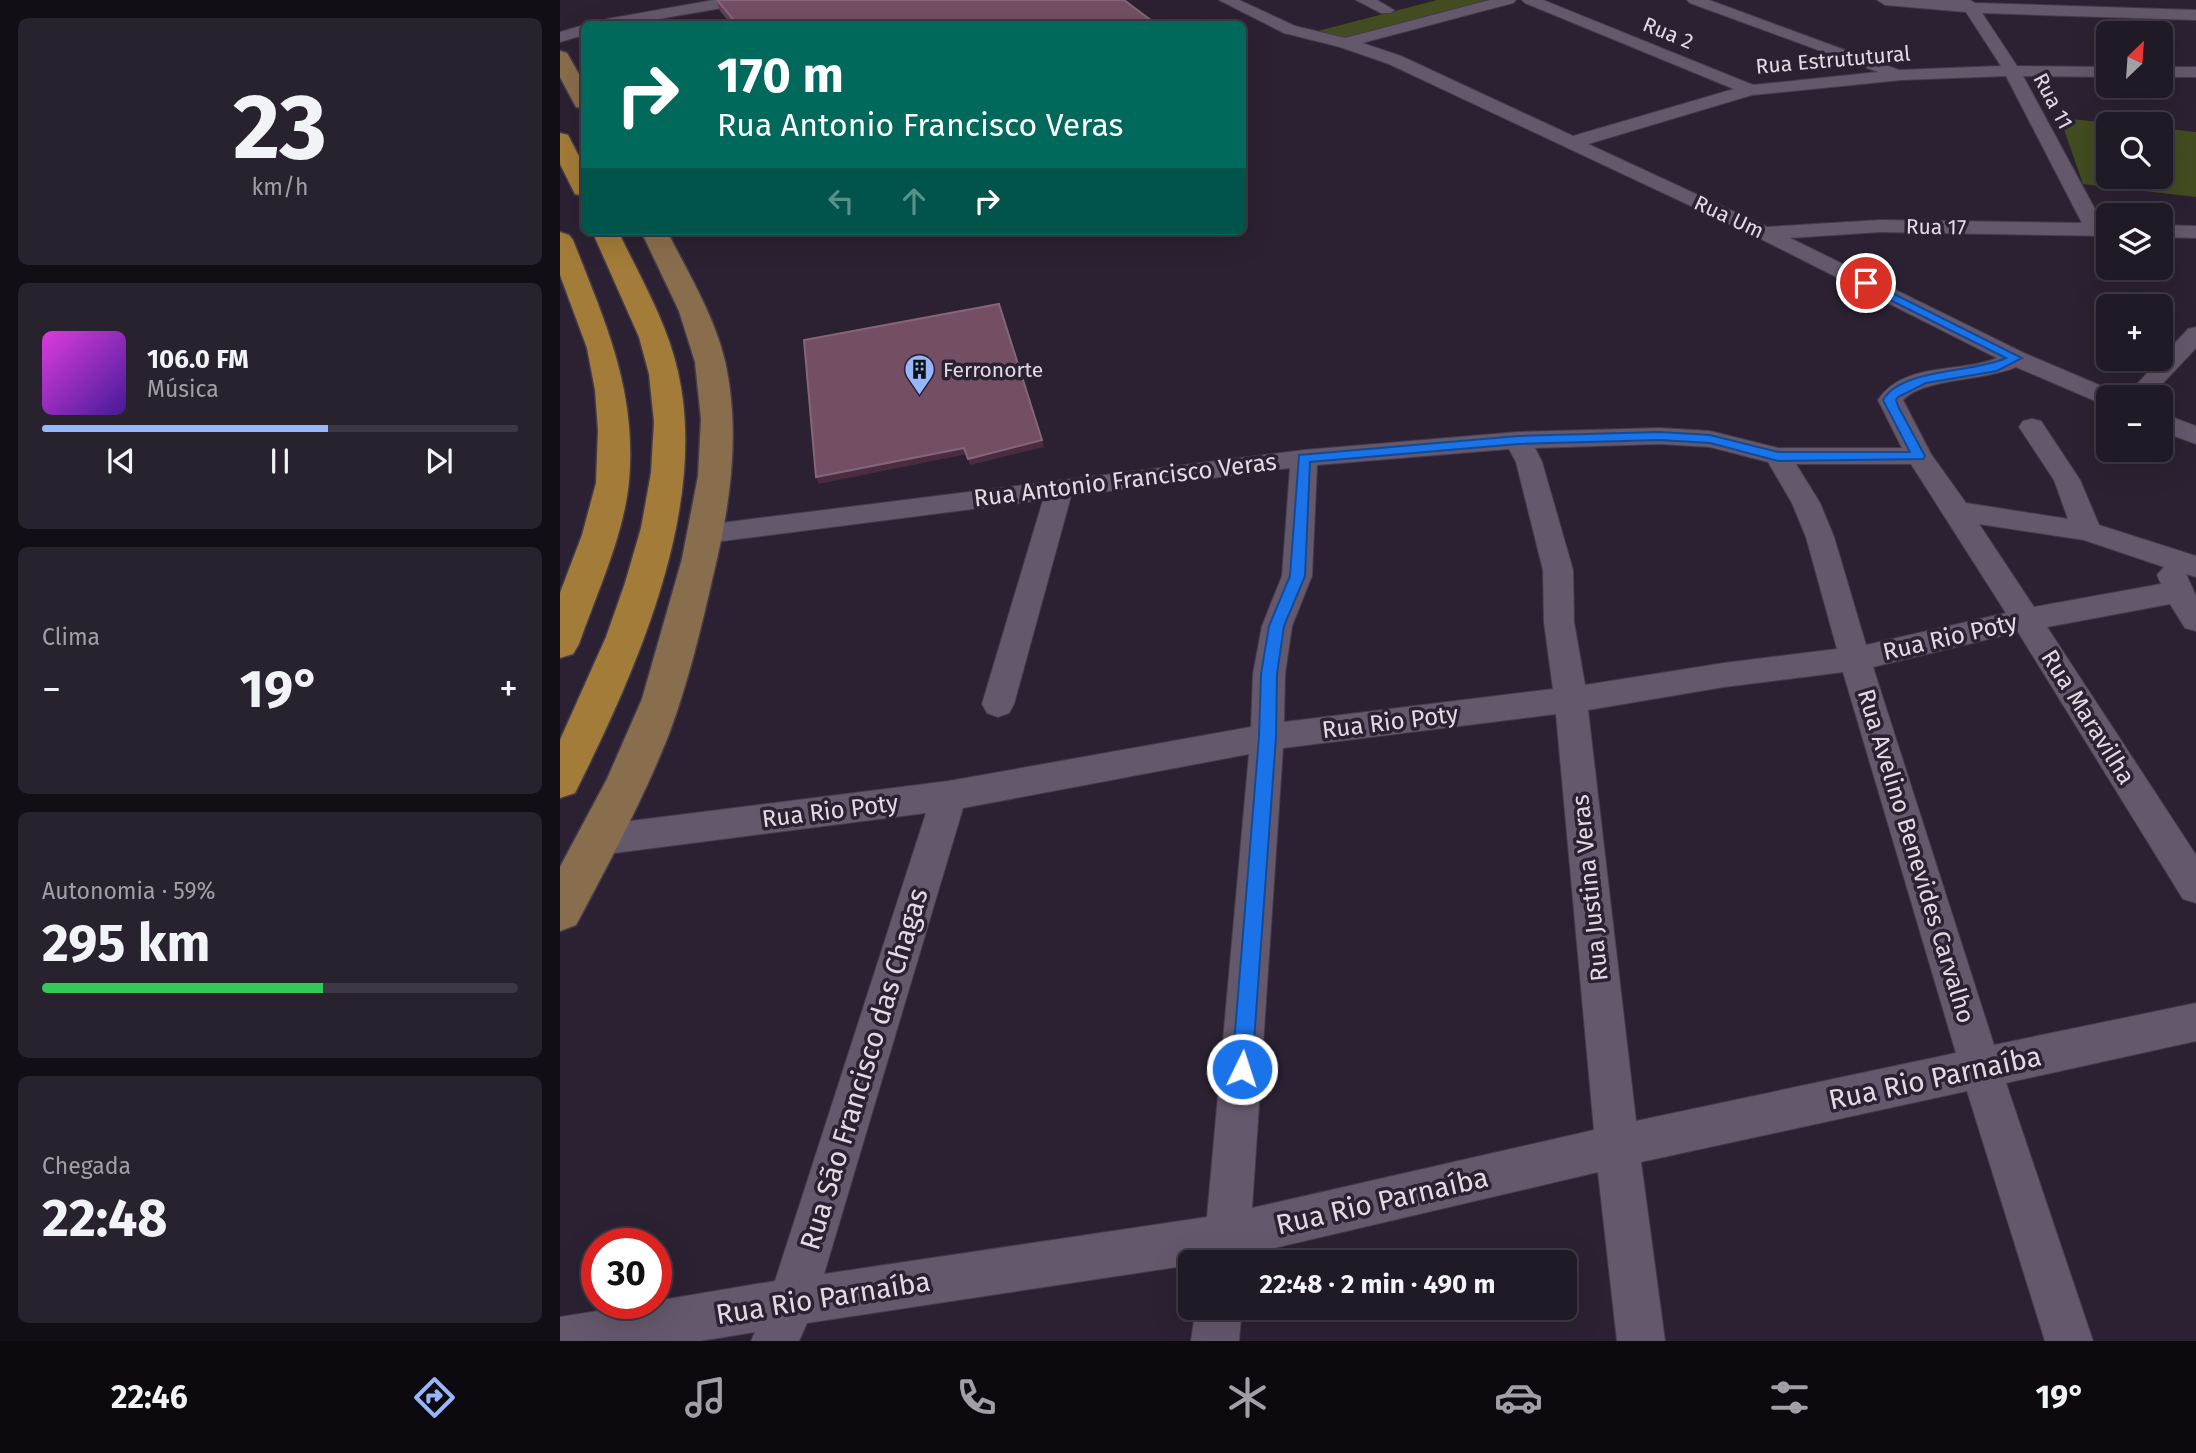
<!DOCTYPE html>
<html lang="pt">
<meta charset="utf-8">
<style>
body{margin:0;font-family:"Fira Sans",sans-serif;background:#28222e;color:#f1f3f6;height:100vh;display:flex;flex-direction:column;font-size:26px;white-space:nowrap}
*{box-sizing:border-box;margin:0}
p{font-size:23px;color:#a2a0a7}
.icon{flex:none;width:38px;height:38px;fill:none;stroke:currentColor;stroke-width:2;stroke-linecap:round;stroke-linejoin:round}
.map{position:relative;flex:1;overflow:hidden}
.side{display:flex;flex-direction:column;gap:18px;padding:18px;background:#120e15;width:560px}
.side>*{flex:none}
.hud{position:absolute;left:21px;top:21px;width:665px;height:214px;border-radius:10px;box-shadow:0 7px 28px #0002,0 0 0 2px #3d3843;background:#00695c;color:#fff;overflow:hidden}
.needle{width:46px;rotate:25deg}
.buttons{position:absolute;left:1536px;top:21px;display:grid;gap:14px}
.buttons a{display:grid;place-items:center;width:77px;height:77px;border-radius:10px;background:#201926;box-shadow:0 7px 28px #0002,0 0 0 2px #3d3843;font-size:35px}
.speed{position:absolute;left:21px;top:1228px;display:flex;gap:14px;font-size:35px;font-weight:700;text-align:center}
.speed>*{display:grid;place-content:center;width:91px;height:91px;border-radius:50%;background:#201926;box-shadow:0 7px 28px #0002,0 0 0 2px #3d3843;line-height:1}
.speed .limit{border:10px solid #d22;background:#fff;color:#111}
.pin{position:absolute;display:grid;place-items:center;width:60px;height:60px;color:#fff;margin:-30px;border:4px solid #fff;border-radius:50%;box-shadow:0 2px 7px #0007}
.me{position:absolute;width:77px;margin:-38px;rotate:4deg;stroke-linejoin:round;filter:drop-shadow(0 0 5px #0008)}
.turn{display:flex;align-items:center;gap:24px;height:147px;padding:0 21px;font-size:32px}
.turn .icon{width:91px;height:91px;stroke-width:2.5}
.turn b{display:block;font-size:49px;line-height:60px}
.lanes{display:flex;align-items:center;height:66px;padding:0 21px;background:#0003;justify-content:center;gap:35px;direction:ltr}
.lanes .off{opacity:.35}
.big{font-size:52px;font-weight:700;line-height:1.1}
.side .tile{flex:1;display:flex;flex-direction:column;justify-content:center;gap:10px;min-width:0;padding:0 24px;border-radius:10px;background:#28222e}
.side .dial{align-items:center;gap:0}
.dial b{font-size:91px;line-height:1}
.song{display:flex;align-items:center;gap:21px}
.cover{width:84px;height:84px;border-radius:10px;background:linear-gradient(135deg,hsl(300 70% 55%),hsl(260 70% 35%))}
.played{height:7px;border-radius:4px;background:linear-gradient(90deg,#96b6fd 60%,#3d3843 60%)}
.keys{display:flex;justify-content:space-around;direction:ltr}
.heat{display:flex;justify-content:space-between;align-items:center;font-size:38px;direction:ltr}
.charge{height:10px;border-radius:5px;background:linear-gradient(90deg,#34c759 59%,#3d3843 0)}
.trip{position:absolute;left:618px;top:1250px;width:399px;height:70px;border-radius:10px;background:#201926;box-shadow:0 7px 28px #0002,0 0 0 2px #3d3843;font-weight:700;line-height:70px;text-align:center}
.tabs{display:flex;height:112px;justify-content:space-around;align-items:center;background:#0d0a0f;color:#a2a0a7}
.tabs .icon{width:49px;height:49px}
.tabs .active{color:#96b6fd}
.tabs b{font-size:32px;color:#f1f3f6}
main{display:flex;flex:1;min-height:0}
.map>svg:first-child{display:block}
.green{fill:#434b20}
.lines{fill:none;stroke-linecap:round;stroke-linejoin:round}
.minor-casing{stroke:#453c4b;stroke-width:2}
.major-casing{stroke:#453c4b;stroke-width:3}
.highway-casing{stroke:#453c4b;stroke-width:3}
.minor{fill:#64586c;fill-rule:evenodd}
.major{fill:#896e4d;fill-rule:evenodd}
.highway{fill:#a27c38;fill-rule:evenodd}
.wall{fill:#673e53}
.shaded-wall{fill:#4a2b3f}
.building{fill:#744f63;stroke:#856577;stroke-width:2}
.route{fill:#1a73e8;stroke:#114b97;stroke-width:2}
.labels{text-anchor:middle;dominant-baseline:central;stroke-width:7;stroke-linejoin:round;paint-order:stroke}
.far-street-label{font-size:21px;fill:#e1dbe6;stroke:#2b2132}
.far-poi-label{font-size:21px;fill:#e1dbe6;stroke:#2b2132;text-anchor:start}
.street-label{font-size:24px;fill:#e1dbe6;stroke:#2b2132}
.near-street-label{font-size:28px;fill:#e1dbe6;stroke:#2b2132}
</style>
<main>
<section class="side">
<div class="tile dial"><b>23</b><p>km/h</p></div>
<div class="tile">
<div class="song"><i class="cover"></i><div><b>106.0 FM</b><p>Música</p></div></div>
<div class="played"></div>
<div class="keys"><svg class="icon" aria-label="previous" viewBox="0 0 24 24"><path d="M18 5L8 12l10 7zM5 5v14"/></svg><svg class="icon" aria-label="pause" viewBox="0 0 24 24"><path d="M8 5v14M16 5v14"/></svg><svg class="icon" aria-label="next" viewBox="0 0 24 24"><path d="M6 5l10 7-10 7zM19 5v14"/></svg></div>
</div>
<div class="tile"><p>Clima</p>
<div class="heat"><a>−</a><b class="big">19°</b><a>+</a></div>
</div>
<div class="tile"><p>Autonomia · 59%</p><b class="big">295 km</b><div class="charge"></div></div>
<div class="tile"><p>Chegada</p><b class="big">22:48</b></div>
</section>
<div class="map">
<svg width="1636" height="1341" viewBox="0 0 1636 1341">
<rect width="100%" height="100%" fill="#2b2132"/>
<g class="green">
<path d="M877 0H942L791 40 754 32Z"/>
<path d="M1500 118 1561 124H1549V177H1601V128L1636 132V197L1523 184Z"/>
</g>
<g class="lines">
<defs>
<g id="minor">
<path d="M154 0H187L179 5 70 24H39L47 19Z"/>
<path d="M659 0H679L735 26 785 38 930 0H956L953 3 802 43 841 56 1013 136 1174 89 965 3 962 0H983L1193 85 1318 72 1130 3 1127 0H1149L1339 70 1441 66 1406 12 1325 5 1317 0H1410L1415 3 1636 10V20L1422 13 1457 66 1549 67V77L1463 76 1543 224H1549V236L1320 232 1230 238 1464 353 1558 393 1561 397H1549V405L1540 403 1456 367C1425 381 1363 378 1343 400L1371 454 1406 503 1508 519 1494 480 1459 427 1463 421 1472 419 1481 421 1520 480 1539 525 1636 556V577L1626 574 1636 596V631L1625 628 1610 604 1487 627 1636 855V903L1623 899 1458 632 1313 667 1434 1045 1636 1003V1041L1446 1083 1533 1341H1485L1407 1091 1081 1162 1105 1341H1057L1038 1172 689 1254V1262H630V1265L247 1323 239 1341H191L195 1332 140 1341H0V1317L81 1304H96V1301L215 1281 366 813 39 855 26 851 21 840 26 829 39 825 389 781 691 727 693 674 702 626 722 576 730 468 511 496 454 704 449 713 438 717 427 713 422 704 483 500 147 543 137 540 133 533 137 526 744 450 958 432 1100 428 1150 431 1218 448H1342L1318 400C1344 361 1398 374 1437 358L1197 237 829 64 780 47 724 33ZM1446 76 1522 223 1320 220 1207 227 1028 144 1192 95 1341 80ZM1100 444 1150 447 1208 462 1232 503 1246 537 1277 649 1164 663 1025 685 1014 622 1013 570 982 462 975 448ZM949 449 956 462 983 570 984 622 993 689 724 722 725 674 732 626 752 576 757 465ZM1236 464H1351L1446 613 1306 645 1274 537 1260 503ZM1419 524 1524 540 1604 567 1597 575 1601 584 1474 607ZM1283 672 1396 1053 1076 1121 1028 710 1164 687ZM996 714 1034 1130 692 1208 723 748ZM689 754 647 1217 264 1274 403 808Z"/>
<path d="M796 0H817L834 10 831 13H821Z"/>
<path d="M24 25V35L0 42V32Z"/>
<rect x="1601" y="67" width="35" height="10"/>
<path d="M1601 225 1636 226V238L1601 237Z"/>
<path d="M1636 327V348L1590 397H1565L1628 329Z"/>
<path d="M1601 413 1636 426V444L1601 431Z"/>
<path d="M636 1307H682L679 1341H631Z"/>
</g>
<g id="major">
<path d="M0 51 7 53 24 83V108L16 107 0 77Z"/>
<path d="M81 231H107C128 273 154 315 165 361 181 433 170 506 153 576 141 629 128 683 109 734 83 800 49 863 16 925L0 931V867L47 779 82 699 122 559 138 476 141 419 135 362 119 311Z"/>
</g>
<g id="highway">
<path d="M0 133 8 135 24 166V196L15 194 0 164Z"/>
<path d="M32 231H58C80 277 107 322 118 372 149 509 75 673 15 793L0 798V740L46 637 65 583 81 528 91 473 94 422 89 374 79 337Z"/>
<path d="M0 232 9 235 13 240C45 322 77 390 69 481 64 536 37 592 19 644L13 654 0 658V593L22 535 36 483 38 430 35 390 27 348 0 275Z"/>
</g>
</defs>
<use href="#minor" class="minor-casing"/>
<use href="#major" class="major-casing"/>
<use href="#highway" class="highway-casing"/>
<use href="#minor" class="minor"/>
<use href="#major" class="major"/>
<use href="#highway" class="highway"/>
</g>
<path class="wall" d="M156 0H564L596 24H171L160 11Z"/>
<g class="shaded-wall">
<path d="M482 440 484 447 410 465 408 459Z"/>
<path d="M404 448 407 454 259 484 256 477Z"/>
</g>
<g class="building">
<path d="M157 0H564L596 24H177Z"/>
<path d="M439 304 482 440 408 459 404 448 256 477 244 340Z"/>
</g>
<path class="route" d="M1306 280 1462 358 1437 371 1366 383 1338 397 1336 400 1339 408 1365 456 1363 459 1218 461 1150 443 1100 440 958 444 750 462 745 576 724 626 717 674 716 737 692 1069 689 1077 682 1080 675 1077 672 1069 699 737 701 674 709 626 730 576 739 455 958 436 1100 432 1150 435 1218 452H1350L1323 400C1341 368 1414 373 1446 358L1302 286 1300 283Z"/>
<defs>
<symbol id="building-pin" viewBox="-11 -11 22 30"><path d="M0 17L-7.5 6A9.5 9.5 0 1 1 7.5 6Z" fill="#96b6fd" stroke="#2b2132"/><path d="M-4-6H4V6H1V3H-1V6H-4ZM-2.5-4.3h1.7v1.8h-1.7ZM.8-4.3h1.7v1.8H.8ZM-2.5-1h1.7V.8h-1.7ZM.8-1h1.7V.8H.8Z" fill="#111"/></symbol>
</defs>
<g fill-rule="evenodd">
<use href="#building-pin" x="342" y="352" width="35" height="47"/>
</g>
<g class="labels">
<g class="far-street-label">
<text transform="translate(1108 33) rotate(22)">Rua 2</text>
<text transform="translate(1273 60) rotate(-5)">Rua Estrututural</text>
<text transform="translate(1493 101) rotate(62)">Rua 11</text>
<text transform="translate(1169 217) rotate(25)">Rua Um</text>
<text transform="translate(1376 227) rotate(1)">Rua 17</text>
</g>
<g class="far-poi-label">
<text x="383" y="370">Ferronorte</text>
</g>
<g class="street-label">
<text transform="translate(565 480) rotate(-7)">Rua Antonio Francisco Veras</text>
<text transform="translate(1390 637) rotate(-13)">Rua Rio Poty</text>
<text transform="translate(1528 717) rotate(58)">Rua Maravilha</text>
<text transform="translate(830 722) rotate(-7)">Rua Rio Poty</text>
<text transform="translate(270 811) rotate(-7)">Rua Rio Poty</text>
<text transform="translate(1356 856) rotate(73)">Rua Avelino Benevides Carvalho</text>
<text transform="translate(1030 888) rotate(-96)">Rua Justina Veras</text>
</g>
<g class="near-street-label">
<text transform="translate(304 1069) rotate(-73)">Rua São Francisco das Chagas</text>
<text transform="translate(1375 1078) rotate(-12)">Rua Rio Parnaíba</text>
<text transform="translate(822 1201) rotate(-13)">Rua Rio Parnaíba</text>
<text transform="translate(263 1298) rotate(-9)">Rua Rio Parnaíba</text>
</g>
</g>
</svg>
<div class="buttons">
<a><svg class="needle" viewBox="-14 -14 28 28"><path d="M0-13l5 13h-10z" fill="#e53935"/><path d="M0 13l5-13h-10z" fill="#a2a0a7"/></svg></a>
<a><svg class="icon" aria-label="search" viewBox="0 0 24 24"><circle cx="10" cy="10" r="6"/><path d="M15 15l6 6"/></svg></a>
<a><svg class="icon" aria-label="layers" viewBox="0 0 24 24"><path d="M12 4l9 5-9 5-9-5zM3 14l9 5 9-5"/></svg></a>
<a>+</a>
<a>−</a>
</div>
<div class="speed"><div class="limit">30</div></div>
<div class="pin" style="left:1306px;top:283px;background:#d93025"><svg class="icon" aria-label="arrive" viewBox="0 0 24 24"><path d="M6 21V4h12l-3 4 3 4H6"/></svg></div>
<svg class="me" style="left:682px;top:1069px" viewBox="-20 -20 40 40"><circle r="17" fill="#1a73e8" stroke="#fff" stroke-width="3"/><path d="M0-11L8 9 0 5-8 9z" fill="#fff"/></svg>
<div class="trip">22:48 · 2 min · 490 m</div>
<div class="hud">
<div class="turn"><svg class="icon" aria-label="right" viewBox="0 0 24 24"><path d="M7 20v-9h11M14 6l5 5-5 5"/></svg><div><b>170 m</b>Rua Antonio Francisco Veras</div></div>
<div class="lanes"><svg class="icon off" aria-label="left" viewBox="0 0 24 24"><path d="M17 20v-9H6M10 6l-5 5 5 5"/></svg><svg class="icon off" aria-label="ahead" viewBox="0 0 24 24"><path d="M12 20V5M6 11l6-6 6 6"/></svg><svg class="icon" aria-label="right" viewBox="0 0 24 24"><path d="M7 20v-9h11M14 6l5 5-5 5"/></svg></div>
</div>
</div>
</main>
<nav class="tabs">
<b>22:46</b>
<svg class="icon active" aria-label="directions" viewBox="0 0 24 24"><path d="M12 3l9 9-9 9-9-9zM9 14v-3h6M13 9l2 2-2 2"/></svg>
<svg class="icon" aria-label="music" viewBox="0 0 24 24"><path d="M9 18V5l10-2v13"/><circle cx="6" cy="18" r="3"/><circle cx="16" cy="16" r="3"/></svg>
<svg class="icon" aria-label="phone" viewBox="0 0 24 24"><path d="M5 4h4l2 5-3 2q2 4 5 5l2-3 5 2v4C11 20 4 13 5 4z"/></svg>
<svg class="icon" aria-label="climate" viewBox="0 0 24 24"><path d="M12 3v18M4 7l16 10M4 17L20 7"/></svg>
<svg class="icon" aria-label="car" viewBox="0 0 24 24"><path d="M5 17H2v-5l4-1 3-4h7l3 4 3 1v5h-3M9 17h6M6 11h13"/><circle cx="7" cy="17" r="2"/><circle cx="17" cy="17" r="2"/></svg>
<svg class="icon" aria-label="filters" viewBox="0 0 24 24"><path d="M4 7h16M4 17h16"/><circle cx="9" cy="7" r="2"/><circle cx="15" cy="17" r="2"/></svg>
<b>19°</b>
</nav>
